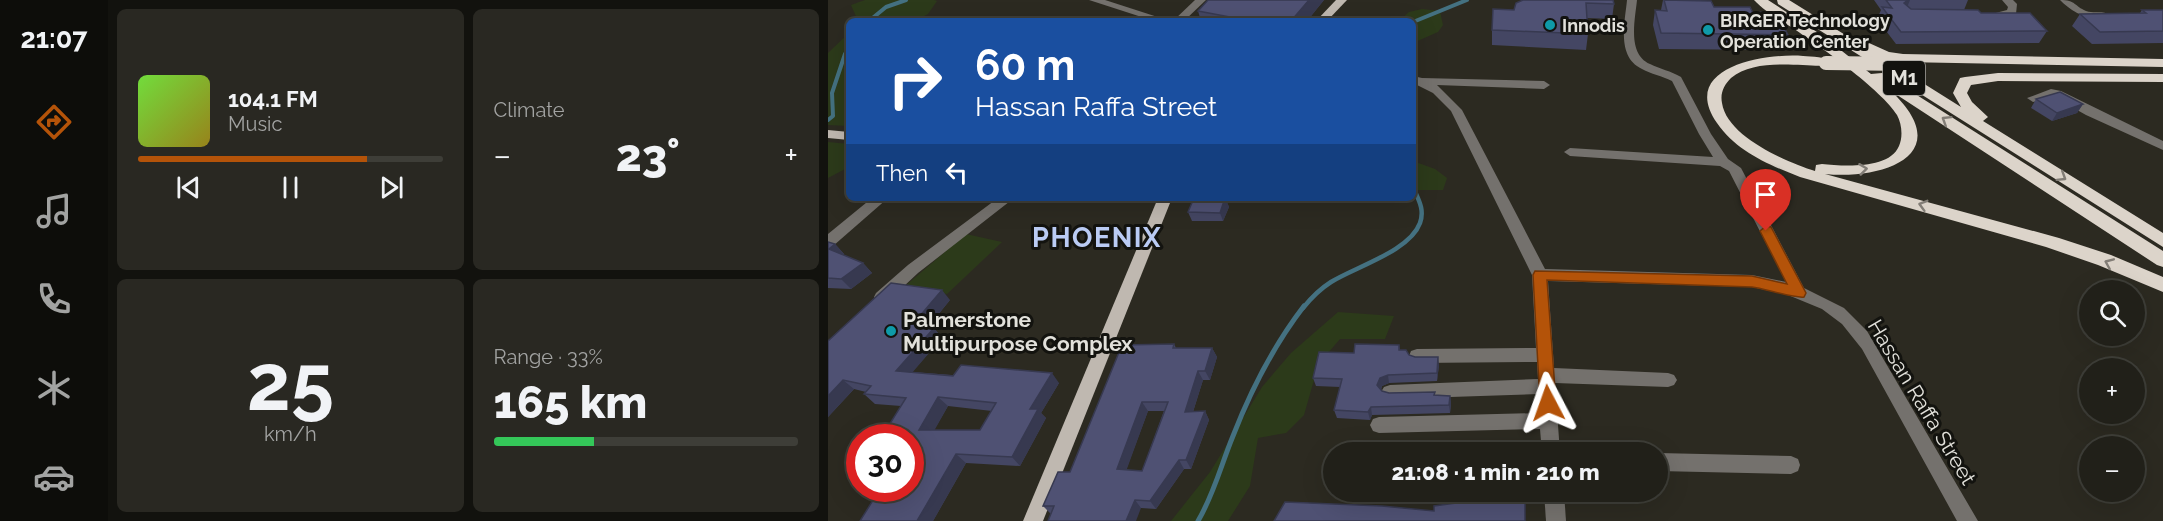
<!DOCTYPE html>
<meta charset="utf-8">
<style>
body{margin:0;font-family:Raleway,sans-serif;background:#292822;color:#f1f3f6;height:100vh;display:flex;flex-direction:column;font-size:22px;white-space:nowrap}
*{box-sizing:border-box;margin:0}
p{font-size:20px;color:#a2a3a2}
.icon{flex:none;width:33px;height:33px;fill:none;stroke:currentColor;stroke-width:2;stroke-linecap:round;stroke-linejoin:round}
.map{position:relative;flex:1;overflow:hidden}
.details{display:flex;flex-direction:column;gap:9px;padding:9px;background:#12120e;width:720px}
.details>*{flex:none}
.guide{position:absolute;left:18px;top:18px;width:570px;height:183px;border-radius:9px;box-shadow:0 6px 24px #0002,0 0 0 2px #3e3e38;background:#1a4fa0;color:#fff;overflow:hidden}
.fabs{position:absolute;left:1251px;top:280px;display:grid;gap:12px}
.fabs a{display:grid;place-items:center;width:66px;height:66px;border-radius:50%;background:#212019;box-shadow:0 6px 24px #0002,0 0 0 2px #3e3e38;font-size:30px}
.speed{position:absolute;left:18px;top:424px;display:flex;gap:12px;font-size:30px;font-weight:700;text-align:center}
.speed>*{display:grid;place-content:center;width:78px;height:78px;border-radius:50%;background:#212019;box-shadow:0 6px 24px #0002,0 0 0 2px #3e3e38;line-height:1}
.speed .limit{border:9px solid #d22;background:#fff;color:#111}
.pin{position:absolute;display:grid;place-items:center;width:51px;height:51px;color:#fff;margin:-62px -26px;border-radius:50% 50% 50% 0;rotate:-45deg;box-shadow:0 0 6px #0007}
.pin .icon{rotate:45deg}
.me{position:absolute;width:66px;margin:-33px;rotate:356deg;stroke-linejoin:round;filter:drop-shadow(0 0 4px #0008)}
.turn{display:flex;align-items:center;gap:21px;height:126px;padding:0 30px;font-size:27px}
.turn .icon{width:78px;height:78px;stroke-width:2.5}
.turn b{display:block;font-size:42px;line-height:51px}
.then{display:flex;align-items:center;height:57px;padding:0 30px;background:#0003;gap:12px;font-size:22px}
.big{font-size:45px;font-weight:800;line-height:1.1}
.details .card{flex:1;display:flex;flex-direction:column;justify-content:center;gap:9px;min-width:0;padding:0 21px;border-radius:9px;background:#292822}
.details .dial{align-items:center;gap:0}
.dial b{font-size:78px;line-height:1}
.song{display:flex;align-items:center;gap:18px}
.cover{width:72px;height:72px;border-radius:9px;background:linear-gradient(135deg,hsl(100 70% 55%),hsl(50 70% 35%))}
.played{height:6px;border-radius:3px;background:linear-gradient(90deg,#b45309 75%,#3e3e38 75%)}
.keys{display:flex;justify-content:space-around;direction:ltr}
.heat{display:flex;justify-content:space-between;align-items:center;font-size:33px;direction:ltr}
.charge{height:9px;border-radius:4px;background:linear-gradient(90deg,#34c759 33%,#3e3e38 0)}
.details .tiles{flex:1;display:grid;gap:9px;grid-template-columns:repeat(2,1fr)}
.trip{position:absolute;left:495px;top:442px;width:345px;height:60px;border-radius:30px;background:#212019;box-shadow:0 6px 24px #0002,0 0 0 2px #3e3e38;font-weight:800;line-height:60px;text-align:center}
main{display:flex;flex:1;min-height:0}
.tab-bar{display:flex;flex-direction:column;width:108px;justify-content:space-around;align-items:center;background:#0d0d0a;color:#a2a3a2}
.tab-bar .icon{width:42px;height:42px}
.tab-bar .active{color:#b45309}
.tab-bar b{font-size:27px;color:#f1f3f6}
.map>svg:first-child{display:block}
.green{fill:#2c3a1a}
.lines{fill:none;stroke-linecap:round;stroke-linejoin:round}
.stream-far2{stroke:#447181;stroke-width:4}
.stream-far1{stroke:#447181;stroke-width:4.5}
.stream{stroke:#447181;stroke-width:5}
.minor{fill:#74716d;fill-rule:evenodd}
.major{fill:#bfb8b0;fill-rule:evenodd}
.highway{fill:#dcd4ca;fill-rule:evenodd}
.highway-bridge{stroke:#dcd4ca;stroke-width:14}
.wall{fill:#444663;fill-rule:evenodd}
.shaded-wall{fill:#373950}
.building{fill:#4f5173;stroke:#373950;stroke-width:1.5;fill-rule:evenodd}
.oneway{stroke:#827d76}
.route{fill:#b45309;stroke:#753606;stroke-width:1.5}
.culture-dot{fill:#0f9aa8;stroke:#13130f;stroke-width:2}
.labels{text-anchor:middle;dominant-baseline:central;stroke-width:6;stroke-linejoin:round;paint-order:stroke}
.far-poi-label{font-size:18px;font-weight:bold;fill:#e2e1db;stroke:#13130f;text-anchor:start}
.shield{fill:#13130f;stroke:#a4a39e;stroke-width:1.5}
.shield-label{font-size:20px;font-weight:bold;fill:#e2e1db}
.poi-label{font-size:21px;font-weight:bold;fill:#e2e1db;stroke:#13130f;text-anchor:start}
.street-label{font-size:21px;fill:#e2e1db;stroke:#13130f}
.district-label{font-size:27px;font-weight:bold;letter-spacing:1.5px;fill:#bacbf4;stroke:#13130f}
</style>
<main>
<nav class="tab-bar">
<b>21:07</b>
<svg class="icon active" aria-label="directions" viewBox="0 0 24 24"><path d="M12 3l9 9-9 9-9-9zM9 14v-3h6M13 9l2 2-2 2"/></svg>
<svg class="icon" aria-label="music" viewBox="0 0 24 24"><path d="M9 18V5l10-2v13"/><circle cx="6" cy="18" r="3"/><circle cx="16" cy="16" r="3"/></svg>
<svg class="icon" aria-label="phone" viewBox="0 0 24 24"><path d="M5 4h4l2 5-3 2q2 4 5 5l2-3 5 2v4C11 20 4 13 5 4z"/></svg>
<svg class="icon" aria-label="climate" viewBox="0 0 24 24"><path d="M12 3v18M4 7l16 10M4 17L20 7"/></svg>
<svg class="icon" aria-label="car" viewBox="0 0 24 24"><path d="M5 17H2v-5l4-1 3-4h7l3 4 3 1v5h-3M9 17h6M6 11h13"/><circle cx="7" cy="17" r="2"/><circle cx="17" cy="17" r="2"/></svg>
</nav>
<section class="details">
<div class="tiles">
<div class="card">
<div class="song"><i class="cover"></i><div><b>104.1 FM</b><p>Music</p></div></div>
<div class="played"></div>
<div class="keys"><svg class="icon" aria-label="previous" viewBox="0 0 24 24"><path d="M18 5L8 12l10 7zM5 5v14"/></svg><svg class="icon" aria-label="pause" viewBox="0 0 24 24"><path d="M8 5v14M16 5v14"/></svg><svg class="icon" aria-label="next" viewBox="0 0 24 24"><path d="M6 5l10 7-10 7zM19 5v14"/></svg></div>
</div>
<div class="card"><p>Climate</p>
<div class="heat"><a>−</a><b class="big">23°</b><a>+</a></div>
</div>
<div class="card dial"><b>25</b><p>km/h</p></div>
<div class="card"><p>Range · 33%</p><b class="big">165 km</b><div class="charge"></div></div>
</div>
</section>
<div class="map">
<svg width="1335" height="521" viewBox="0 0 1335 521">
<rect width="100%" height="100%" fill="#2c2a21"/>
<g class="green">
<path d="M37 0H106L109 1 100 14 86 21H30L23 5Z"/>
<path d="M594 9 612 11 615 25 610 32 585 43V21H571L581 12Z"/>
<path d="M21 33V126L0 125V53Z"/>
<path d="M0 142 21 144V167L0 178Z"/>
<path d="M585 161 607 169 619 178 615 190H585Z"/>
<path d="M138 234 174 242 119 294 76 287Z"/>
<path d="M510 312 566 316 557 339H512L494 360 488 373 476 415 458 433 430 438 422 486 400 521H343L382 472 434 387 463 353Z"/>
</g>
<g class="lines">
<g class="stream-far2">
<path d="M41 21 58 7 78 0"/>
<path d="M585 22 639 0"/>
<path d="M0 120 5 116 4 93 17 54 21 50"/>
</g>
<path class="stream-far1" d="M475 308C483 298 492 289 503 282 527 267 582 251 592 223 597 209 590 199 585 187"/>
<path class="stream" d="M370 521C386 494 393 465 405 436 423 390 446 345 476 306"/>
<g class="minor">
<path d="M261 0H277L342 21H326Z"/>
<path d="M367 0H378L356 21H345Z"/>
<path d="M799 0H809C807 20 799 54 822 64 832 69 843 71 853 77L883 134 900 159 913 168 976 288 1016 308 1039 331 1150 521H1129L1034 349 1014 324 994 309 960 295 924 287 720 281 726 368 840 373 846 375 849 380 846 385 840 387 727 383 732 453H714L712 429 551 433 545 431 542 425 545 419 551 417 712 413 711 394 562 399 556 397 553 392 556 387 562 385 710 379 709 362 589 363 583 361 581 356 583 351 589 349 708 348 704 275 623 111 605 93 585 83V76L594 78 716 81 722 85 716 89 609 85 634 110 717 269 924 275 958 282 901 171 892 166 742 156 736 152 742 148 885 157 871 134 844 81C834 76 823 74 814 69 788 57 797 22 799 0Z"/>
<path d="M1174 0H1185L1189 4 1188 14 1160 19V15L1179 10 1180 7Z"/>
<path d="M1232 0C1248 0 1246 6 1258 11 1267 14 1275 10 1282 15 1266 26 1244 12 1232 0Z"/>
<path d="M1223 89 1233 91 1335 141V150L1258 115 1226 97 1205 102 1199 98Z"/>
<path d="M44 198H60L5 246 0 247V234Z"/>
<path d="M170 198H186L90 273 60 301H48L46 297 48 293 80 265Z"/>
<path d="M830 453 963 456 970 459 972 465 970 471 963 474 830 471Z"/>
<path d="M716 492H736L738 521H718Z"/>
</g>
<g class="major">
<path d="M508 0H519L499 21H488Z"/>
<path d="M0 130 21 132V140L0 138Z"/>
<path d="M330 198H344L215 521H195Z"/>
</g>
<g class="highway">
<path d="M926 0H940L995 36 1043 74 1054 73 1335 251V267L1329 265 1063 91C1130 154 1056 180 997 174L1231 238 1283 255 1335 277V292L1270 265 1218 247 972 177C941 165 908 151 889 123 850 67 937 53 975 56 984 57 998 56 1005 63 996 72 932 53 903 78 896 85 892 93 894 103 899 137 959 162 987 171L988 165 994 164C1014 166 1061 170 1071 146 1075 137 1074 124 1069 115 1055 91 988 43 963 27 951 19 936 11 926 0Z"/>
<path d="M949 0H961L1035 46 1041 43 1061 52 1075 54 1335 59V67L1075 62 1055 58 1133 107 1125 93 1132 78 1137 77 1170 73 1335 74V82L1170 81 1143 85 1139 93 1144 102 1160 117 1155 121 1335 233V247L950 4Z"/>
</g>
<path class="highway-bridge" d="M998 63 1079 64"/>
</g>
<g class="wall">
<path d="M496 0 479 21H373L370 11Z"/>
<path d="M835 0H859L886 7 925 13 938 17 949 23 960 35 955 50 831 49 825 25 827 10H833Z"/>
<path d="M1046 0H1140L1136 10 1153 13 1219 31 1211 43 1068 44 1049 19 1053 10Z"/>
<path d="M688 3 786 4 784 19 759 18 760 34 758 50 664 45V30L686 10Z"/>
<path d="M1314 10H1335V43L1264 44 1244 26 1252 14 1312 13Z"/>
<path d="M1208 99 1255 104 1249 113 1224 121 1203 108Z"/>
<path d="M397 198 401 207 395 221H364L360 212Z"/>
<path d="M0 242 7 244 16 254 15 255 35 263 44 273 23 289 0 288Z"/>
<path d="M122 300 100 327 106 328 114 338 84 372 231 383 213 413 218 418 192 466 138 463 105 521H32L82 489 73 406 47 404 36 394 38 392 26 389 0 417V341ZM120 406 164 411 152 430H106Z"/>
<path d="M346 344 348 348H384L389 357 382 380H375L365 412 377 411 381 420 363 469H356L328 509 313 508 223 514 215 506ZM320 411H336L314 471 298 470Z"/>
<path d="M571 345 572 350 581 355 611 365 609 381 561 383 554 386 553 390 554 391 561 393 607 392V395L622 396 623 404 622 413 544 415 542 420 509 418 506 410 512 387 488 386 485 378 526 353Z"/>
<path d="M713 492V501H697L606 511V506Z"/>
</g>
<g class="shaded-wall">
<path d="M481 0H496L479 21H463Z"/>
<path d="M1080 0H1082L1078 10 1076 3Z"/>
<path d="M1255 104 1249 113 1224 121 1229 113Z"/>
<path d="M397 198 401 207 395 221 392 213Z"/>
<path d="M7 244 16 254 10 259 1 249Z"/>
<path d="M35 263 44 273 23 289 13 279Z"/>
<path d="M114 290 122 300 94 334 85 324Z"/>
<path d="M106 328 114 338 77 381 68 371Z"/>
<path d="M384 348 389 357 382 380 377 371Z"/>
<path d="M610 357 611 365 609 381V373Z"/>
<path d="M370 371 375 380 362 421 357 412Z"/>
<path d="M224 373 231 383 213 413 218 418 192 466 184 457 202 409Z"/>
<path d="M560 375 561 383 554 386 551 393 549 385 552 378Z"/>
<path d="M15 380 26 389 0 417V396Z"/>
<path d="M622 396 623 404 622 413 621 405Z"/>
<path d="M110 397 120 406 101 440 91 430Z"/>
<path d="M314 402 320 411 296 477 289 469Z"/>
<path d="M543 407 544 415 542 420 540 412Z"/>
<path d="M377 411 381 420 363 469 358 460Z"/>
<path d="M128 454 138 463 105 521H89Z"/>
<path d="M351 460 356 469 328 509 322 501Z"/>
<path d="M307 500 313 508 308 521H298Z"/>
</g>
<g class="building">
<path d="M380 0H481L463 21H423L370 11Z"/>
<path d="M695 0H785L786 4 758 3 760 34 664 30 665 9 686 10 688 3Z"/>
<path d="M836 0 883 1 886 7H922L925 13 937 12 938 17H947L949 23H954L960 35 833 33 827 10 839 11Z"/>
<path d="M1058 0H1080L1076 3 1083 9 1150 10 1153 13H1202L1219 31 1073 32 1054 7 1064 8Z"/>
<path d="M1314 10H1335V31L1272 32 1252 14 1318 13Z"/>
<path d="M1232 92 1255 104 1229 113 1208 99Z"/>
<path d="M366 198H397L392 213 360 212Z"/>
<path d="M0 242 7 244 1 249 35 263 13 279 0 278Z"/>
<path d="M63 283 114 290 85 324 106 328 68 371 125 376 133 365 224 373 202 409H210L184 457 128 454 89 521H32L52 489H82V438H53L78 398 36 394 43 386 15 380 0 396V341ZM110 397 168 403 152 430H91Z"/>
<path d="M346 344 345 348H384L377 371H370L357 412 377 411 358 460H351L322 501 307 500 298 521H220L226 506H215L230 472H242L294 345ZM314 402H340L314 471 289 469Z"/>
<path d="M527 344 571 345V350H578L581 355 587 357H610L609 373 560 375 552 378 549 385 554 391 561 393 607 392 606 395 622 396 621 405 543 407 540 412 506 410 514 379 485 378 491 352 526 353Z"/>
<path d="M657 492H713V494H697V521H446L457 502 554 506 606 511V506L657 499Z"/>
</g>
<defs><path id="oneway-chevron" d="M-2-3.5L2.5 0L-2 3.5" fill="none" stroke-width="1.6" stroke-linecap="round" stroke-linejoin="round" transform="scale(1.5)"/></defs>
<g class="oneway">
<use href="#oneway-chevron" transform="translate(1118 120) rotate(-148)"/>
<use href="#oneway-chevron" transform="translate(1035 169) rotate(-7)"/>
<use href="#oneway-chevron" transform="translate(1234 177) rotate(32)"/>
<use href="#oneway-chevron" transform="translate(1095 205) rotate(-164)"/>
<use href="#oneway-chevron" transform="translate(1281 263) rotate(-157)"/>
</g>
<path class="route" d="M938 226 943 227 978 293 976 297C968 299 935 288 924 287L719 280 728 403 725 408 720 410 714 408 712 403 705 275 707 271 924 276 959 284 932 231Z"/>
<g class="culture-dot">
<circle cx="722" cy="25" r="6"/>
<circle cx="880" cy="30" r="6"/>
<circle cx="63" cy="331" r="6"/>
</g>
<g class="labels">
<g class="far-poi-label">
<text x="892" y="20">BIRGER Technology<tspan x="892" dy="21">Operation Center</tspan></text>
<text x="734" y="25">Innodis</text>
</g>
<rect class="shield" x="1055" y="61" width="42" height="34" rx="4.5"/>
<g class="shield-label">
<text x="1076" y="78">M1</text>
</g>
<g class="poi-label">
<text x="75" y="319">Palmerstone<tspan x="75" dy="24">Multipurpose Complex</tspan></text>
</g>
<g class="street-label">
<text transform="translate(1094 402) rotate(59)">Hassan Raffa Street</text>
</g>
<g class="district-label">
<text x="269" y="237">PHOENIX</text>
</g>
</g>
</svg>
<div class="fabs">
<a><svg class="icon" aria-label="search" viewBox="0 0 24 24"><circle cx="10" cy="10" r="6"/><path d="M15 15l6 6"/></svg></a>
<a>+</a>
<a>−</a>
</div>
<div class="speed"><div class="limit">30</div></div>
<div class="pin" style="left:938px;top:231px;background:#d93025"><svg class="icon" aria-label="arrive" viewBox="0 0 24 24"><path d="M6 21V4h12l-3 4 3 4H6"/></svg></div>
<svg class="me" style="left:720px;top:403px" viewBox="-20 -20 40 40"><path d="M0-17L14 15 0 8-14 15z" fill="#b45309" stroke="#fff" stroke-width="4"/></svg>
<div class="trip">21:08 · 1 min · 210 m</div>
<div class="guide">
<div class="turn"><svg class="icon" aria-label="right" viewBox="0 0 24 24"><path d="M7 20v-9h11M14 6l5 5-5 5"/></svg><div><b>60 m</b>Hassan Raffa Street</div></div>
<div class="then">Then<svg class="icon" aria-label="left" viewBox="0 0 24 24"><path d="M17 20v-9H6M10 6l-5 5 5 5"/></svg></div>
</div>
</div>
</main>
